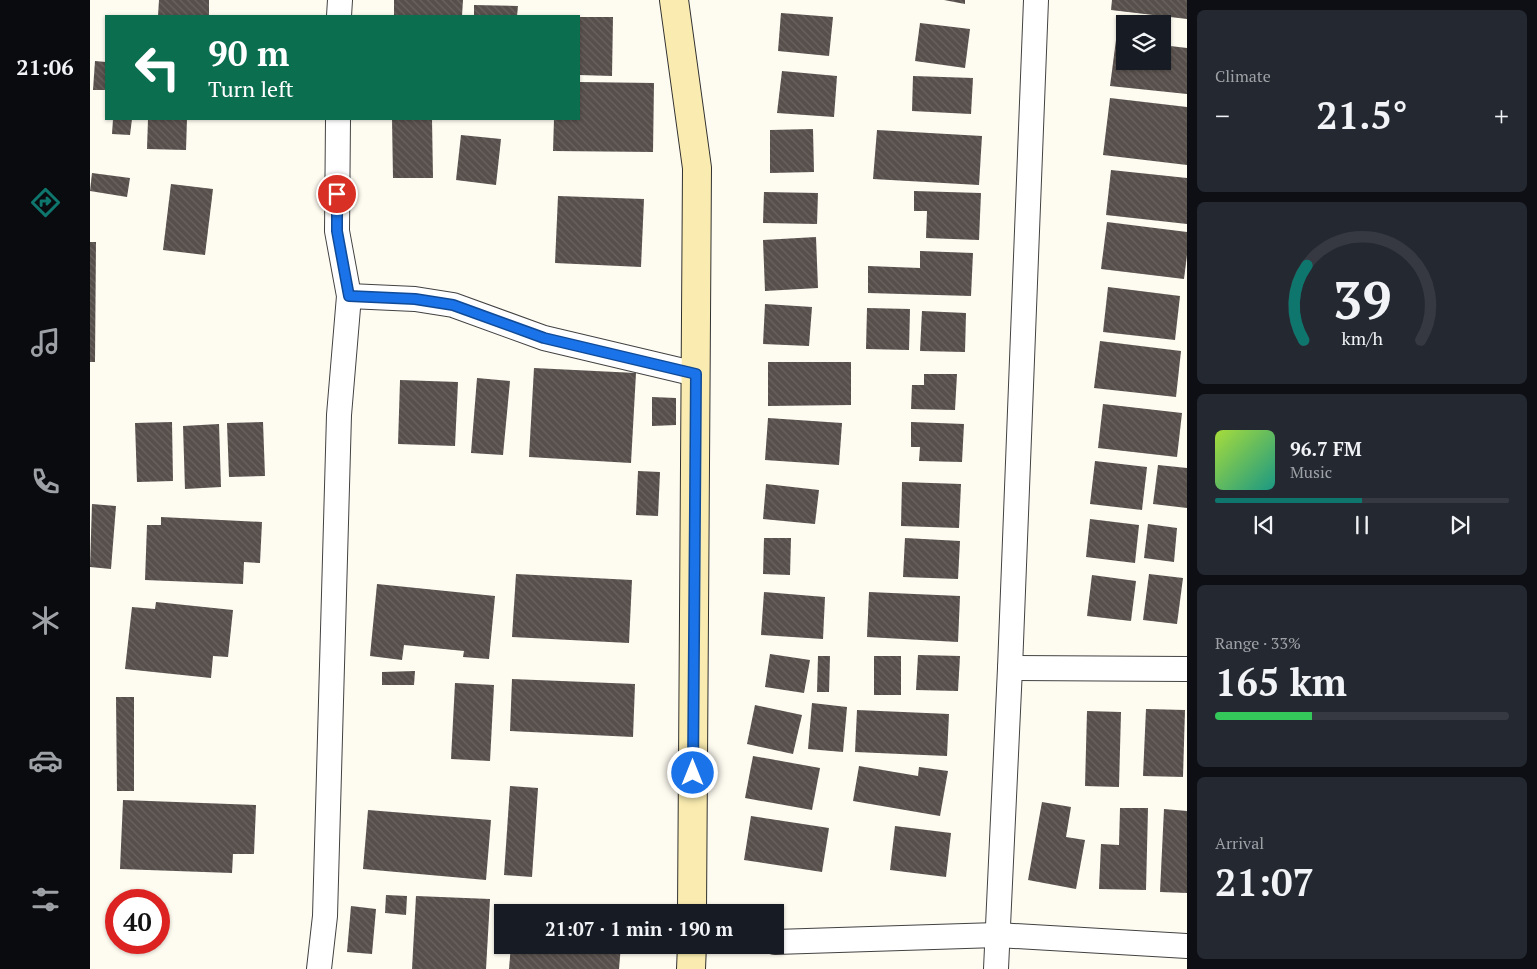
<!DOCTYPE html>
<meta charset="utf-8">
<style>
body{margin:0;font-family:"PT Serif",serif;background:#242831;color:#f1f3f6;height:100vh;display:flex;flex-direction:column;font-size:19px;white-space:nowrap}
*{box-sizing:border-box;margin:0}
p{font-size:16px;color:#9ea1a6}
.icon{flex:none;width:28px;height:28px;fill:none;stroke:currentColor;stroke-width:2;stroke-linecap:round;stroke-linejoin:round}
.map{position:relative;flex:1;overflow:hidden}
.drawer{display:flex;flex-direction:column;gap:10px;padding:10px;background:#0d0f14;width:350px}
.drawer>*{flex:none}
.hud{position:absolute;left:15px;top:15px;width:475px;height:105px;border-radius:0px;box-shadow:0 1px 4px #0004;background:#0b6e4f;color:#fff;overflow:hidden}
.tools{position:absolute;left:1026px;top:15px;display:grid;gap:10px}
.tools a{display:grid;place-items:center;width:55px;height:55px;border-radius:0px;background:#171b24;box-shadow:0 1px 4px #0004;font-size:25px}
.speed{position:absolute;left:15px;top:889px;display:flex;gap:10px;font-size:25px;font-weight:700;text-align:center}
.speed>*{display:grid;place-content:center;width:65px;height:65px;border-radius:50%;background:#171b24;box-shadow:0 1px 4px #0004;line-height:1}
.speed .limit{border:8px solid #d22;background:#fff;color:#111}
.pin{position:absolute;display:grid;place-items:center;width:42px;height:42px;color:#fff;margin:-21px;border:2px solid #fff;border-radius:50%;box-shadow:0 1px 5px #0007}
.me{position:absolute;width:55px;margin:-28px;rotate:0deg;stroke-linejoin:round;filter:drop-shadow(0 0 4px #0008)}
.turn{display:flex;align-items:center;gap:18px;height:105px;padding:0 20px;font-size:22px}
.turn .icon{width:65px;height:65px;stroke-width:2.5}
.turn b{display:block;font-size:35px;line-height:42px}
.big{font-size:38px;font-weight:700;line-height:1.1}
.drawer .card{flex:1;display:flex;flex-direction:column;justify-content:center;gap:8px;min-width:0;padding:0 18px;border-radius:8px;background:#242831}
.drawer .dial{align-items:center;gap:0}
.dial svg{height:130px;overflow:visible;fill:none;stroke:#363941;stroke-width:7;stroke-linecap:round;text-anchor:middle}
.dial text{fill:#f1f3f6;stroke:none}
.song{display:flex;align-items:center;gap:15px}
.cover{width:60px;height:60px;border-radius:8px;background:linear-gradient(135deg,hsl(80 70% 55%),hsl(170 70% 35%))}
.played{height:5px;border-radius:2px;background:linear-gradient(90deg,#0f766e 50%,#363941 50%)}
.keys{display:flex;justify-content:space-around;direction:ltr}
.heat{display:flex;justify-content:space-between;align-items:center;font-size:28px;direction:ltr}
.charge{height:8px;border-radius:4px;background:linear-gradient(90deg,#34c759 33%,#363941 0)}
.trip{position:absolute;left:404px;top:904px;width:290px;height:50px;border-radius:0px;background:#171b24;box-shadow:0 1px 4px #0004;font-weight:700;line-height:50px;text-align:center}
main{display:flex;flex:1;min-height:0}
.tabs{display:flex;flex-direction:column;width:90px;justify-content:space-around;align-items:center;background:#090b0e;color:#9ea1a6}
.tabs .icon{width:35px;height:35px}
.tabs .current{color:#0f766e}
.tabs b{font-size:22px;color:#f1f3f6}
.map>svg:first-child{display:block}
.building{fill:url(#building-back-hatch)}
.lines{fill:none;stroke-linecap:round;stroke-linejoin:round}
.street-casing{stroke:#424242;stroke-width:26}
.secondary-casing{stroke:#313131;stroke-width:30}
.street{stroke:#fff;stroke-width:24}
.secondary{stroke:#faecb0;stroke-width:28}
.route-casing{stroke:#114b97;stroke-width:12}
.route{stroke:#1a73e8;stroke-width:9}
</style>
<main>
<nav class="tabs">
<b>21:06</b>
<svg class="icon current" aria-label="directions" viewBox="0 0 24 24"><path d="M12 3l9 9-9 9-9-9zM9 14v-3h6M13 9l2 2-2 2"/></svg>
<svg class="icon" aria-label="music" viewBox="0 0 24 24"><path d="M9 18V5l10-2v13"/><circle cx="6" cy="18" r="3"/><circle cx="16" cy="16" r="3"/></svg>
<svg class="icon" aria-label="phone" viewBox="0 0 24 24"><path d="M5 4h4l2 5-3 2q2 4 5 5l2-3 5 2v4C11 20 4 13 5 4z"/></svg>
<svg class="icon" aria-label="climate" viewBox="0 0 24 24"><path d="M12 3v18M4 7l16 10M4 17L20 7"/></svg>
<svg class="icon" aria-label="car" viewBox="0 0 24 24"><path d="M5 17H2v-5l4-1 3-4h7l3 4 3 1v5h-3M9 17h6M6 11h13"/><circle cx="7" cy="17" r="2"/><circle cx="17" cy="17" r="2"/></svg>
<svg class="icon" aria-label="filters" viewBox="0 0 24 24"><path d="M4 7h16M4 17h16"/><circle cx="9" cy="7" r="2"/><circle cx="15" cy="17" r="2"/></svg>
</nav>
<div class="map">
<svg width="1097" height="969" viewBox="0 0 1097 969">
<defs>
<pattern id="building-back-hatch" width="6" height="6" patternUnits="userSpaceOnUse" patternTransform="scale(1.25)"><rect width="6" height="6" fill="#574f4c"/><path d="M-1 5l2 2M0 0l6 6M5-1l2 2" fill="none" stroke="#6a6461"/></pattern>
</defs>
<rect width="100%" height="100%" fill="#fefbf1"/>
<g class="building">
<path d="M69 0H119V16H68Z"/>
<path d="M304 0H373L372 16H304Z"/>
<path d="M854 0H875V4Z"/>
<path d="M1022 0H1097V19L1021 10Z"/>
<path d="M384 5 428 6 427 16H384Z"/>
<path d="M691 13 743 17 739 56 688 51Z"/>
<path d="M489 17H523L522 76 489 75Z"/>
<path d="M830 23 880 29 875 68 825 61Z"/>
<path d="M1026 40 1035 41V61H1072V45L1097 48V94L1020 86Z"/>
<path d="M5 61 16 62V90H3Z"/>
<path d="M692 71 747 76 744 117 687 113Z"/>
<path d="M823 76 883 78 881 114 822 111Z"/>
<path d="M489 82 564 83 563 152 463 151 464 119H489Z"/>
<path d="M1020 98 1097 107V165L1013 155Z"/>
<path d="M23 119H42L40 135 22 134Z"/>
<path d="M58 119H97L96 150 57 149Z"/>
<path d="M302 119H342L343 178H303Z"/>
<path d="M723 129 724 172 680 173V130Z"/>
<path d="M787 130 892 136 889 185 783 179Z"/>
<path d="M371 135 411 139 406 185 366 180Z"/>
<path d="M1021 170 1097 178V224L1016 215Z"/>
<path d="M2 173 40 178 37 197 0 191Z"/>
<path d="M81 184 123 189 115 255 73 250Z"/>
<path d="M824 191 891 193 889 240 836 238 837 211H824Z"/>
<path d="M674 192 728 193 727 224 673 223Z"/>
<path d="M468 196 554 199 551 267 465 263Z"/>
<path d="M1017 222 1097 232V255L1094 279 1011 269Z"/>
<path d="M726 237 728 288 675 291 673 240Z"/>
<path d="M0 242H6L5 362H0Z"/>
<path d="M830 251 883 253 881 296 778 293V266L830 268Z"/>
<path d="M1018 287 1090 296 1085 340 1013 332Z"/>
<path d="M675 304 722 307 719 346 673 344Z"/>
<path d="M777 308 820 309 819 350 776 349Z"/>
<path d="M832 311 876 313 875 352 830 351Z"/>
<path d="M1010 341 1091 351 1086 397 1004 388Z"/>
<path d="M678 362H761V405L678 406Z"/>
<path d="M444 368 546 373 541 463 439 457Z"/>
<path d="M834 374H867L865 410 821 409 822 385H834Z"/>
<path d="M387 378 420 381 413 455 381 453Z"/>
<path d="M310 380 368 382 365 446 308 444Z"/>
<path d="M562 397 586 398V425L562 426Z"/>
<path d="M1013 404 1092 413 1087 457 1008 448Z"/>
<path d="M678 418 752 423 749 465 675 460Z"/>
<path d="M82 422 83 481 47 482 45 423Z"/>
<path d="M173 422 175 476 139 477 137 423Z"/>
<path d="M821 422 874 424 872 462 829 461 830 447H821Z"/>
<path d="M129 424 131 487 95 489 93 426Z"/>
<path d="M1005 461 1057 467 1052 510 1000 504Z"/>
<path d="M1068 465 1097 468V508L1063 504Z"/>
<path d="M548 471 570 472 568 516 546 515Z"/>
<path d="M812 482 871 484 869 528 811 526Z"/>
<path d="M676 484 729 490 725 524 673 519Z"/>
<path d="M2 504 26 506 21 569 0 567Z"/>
<path d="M71 517 172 522 170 563 154 562 153 584 55 580 57 525H71Z"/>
<path d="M1000 519 1049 525 1045 563 996 557Z"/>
<path d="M1058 524 1087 528 1084 562 1054 558Z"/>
<path d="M674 538H701L700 575 673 574Z"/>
<path d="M815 538 870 541 868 579 813 577Z"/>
<path d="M426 574 542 580 539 643 422 637Z"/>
<path d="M1059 574 1093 578 1087 624 1053 620Z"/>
<path d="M1002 575 1046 581 1041 621 997 616Z"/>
<path d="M287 584 405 596 399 659 373 657 374 651 314 645 312 660 280 656Z"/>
<path d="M674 592 735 597 733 639 671 635Z"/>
<path d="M779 592 870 596 868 642 777 637Z"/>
<path d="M66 602 143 610 138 657 123 656 121 678 35 669 42 607 65 609Z"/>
<path d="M680 654 720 660 714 693 675 687Z"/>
<path d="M828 655 870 656 868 691 826 690Z"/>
<path d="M728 656H740L739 692H727Z"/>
<rect x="784" y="656" width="27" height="39"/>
<path d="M325 671 324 685H292V672Z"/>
<path d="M422 679 545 684 543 737 420 731Z"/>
<path d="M365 683 404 685 400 761 361 759Z"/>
<path d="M26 697H44V791H27Z"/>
<path d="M722 703 757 707 753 752 718 749Z"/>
<path d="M665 705 712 715 703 754 657 744Z"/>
<path d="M1056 709 1095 710 1093 777 1053 776Z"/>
<path d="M767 710 859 714 857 756 765 752Z"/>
<path d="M997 711 1031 712 1029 787 995 786Z"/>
<path d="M663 756 730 768 722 810 655 798Z"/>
<path d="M769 766 828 776 829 767 858 771 850 816 763 801Z"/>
<path d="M420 786 448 788 442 877 414 875Z"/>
<path d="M33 800 166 805 164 854H143L142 873 30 869Z"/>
<path d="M952 802 981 807 976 837 995 840 986 889 938 880Z"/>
<path d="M1030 808H1058L1056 890 1009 889 1011 844 1029 845Z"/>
<path d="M1074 809 1097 811V893L1070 892Z"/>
<path d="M278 810 401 820 396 880 273 869Z"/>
<path d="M661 816 739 828 732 872 654 860Z"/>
<path d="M805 826 861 833 856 877 800 870Z"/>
<path d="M296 895 317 896 316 915 295 913Z"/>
<path d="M326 896 400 899 396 969H322Z"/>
<path d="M261 906 286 909 282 954 257 952Z"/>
<path d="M421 945H531L529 969H419Z"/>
</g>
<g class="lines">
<defs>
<g id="street">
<path d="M249 16 250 0"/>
<path d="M259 296 325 299 363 305 454 338 606 374"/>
<path d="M920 668 1097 669"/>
<path d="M685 942 907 935 1097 946"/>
<path d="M229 969 235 916 249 415 259 296 247 231 248 119"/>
<path d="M906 969 920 668 946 0"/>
</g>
<g id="secondary">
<path d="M584 0 607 168 602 912"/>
<path d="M601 969 602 945"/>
</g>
</defs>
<use href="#street" class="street-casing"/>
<use href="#secondary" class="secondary-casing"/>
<use href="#street" class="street"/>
<use href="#secondary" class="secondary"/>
</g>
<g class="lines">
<defs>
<path id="route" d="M247 194V231L259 296 325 299 363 305 454 338 606 374 603 773"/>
</defs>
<use href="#route" class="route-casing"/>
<use href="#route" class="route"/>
</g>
</svg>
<div class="tools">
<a><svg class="icon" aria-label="layers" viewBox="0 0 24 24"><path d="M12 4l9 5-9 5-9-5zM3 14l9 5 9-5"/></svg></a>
</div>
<div class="speed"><div class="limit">40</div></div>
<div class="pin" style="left:247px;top:194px;background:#d93025"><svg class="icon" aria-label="arrive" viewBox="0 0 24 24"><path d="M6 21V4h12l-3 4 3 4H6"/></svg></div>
<svg class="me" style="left:603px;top:773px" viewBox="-20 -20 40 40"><circle r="17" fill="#1a73e8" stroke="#fff" stroke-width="3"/><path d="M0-11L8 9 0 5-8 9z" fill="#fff"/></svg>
<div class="trip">21:07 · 1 min · 190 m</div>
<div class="hud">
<div class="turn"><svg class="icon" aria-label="left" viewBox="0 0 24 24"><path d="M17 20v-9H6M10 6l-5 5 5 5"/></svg><div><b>90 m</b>Turn left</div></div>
</div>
</div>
<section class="drawer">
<div class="card"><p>Climate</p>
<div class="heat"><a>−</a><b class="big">21.5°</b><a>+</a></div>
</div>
<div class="card dial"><svg viewBox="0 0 100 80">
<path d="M14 69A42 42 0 1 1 86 69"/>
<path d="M14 69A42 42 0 0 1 16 23" stroke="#0f766e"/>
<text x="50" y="56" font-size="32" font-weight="700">39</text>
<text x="50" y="72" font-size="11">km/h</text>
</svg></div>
<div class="card">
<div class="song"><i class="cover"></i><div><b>96.7 FM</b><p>Music</p></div></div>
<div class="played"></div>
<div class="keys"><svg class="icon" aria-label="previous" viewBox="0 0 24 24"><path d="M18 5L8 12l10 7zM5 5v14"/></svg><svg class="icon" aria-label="pause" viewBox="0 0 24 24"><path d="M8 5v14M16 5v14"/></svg><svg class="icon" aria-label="next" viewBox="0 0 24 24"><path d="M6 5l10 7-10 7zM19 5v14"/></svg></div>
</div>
<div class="card"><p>Range · 33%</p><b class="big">165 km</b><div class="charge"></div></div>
<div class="card"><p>Arrival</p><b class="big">21:07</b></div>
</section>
</main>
